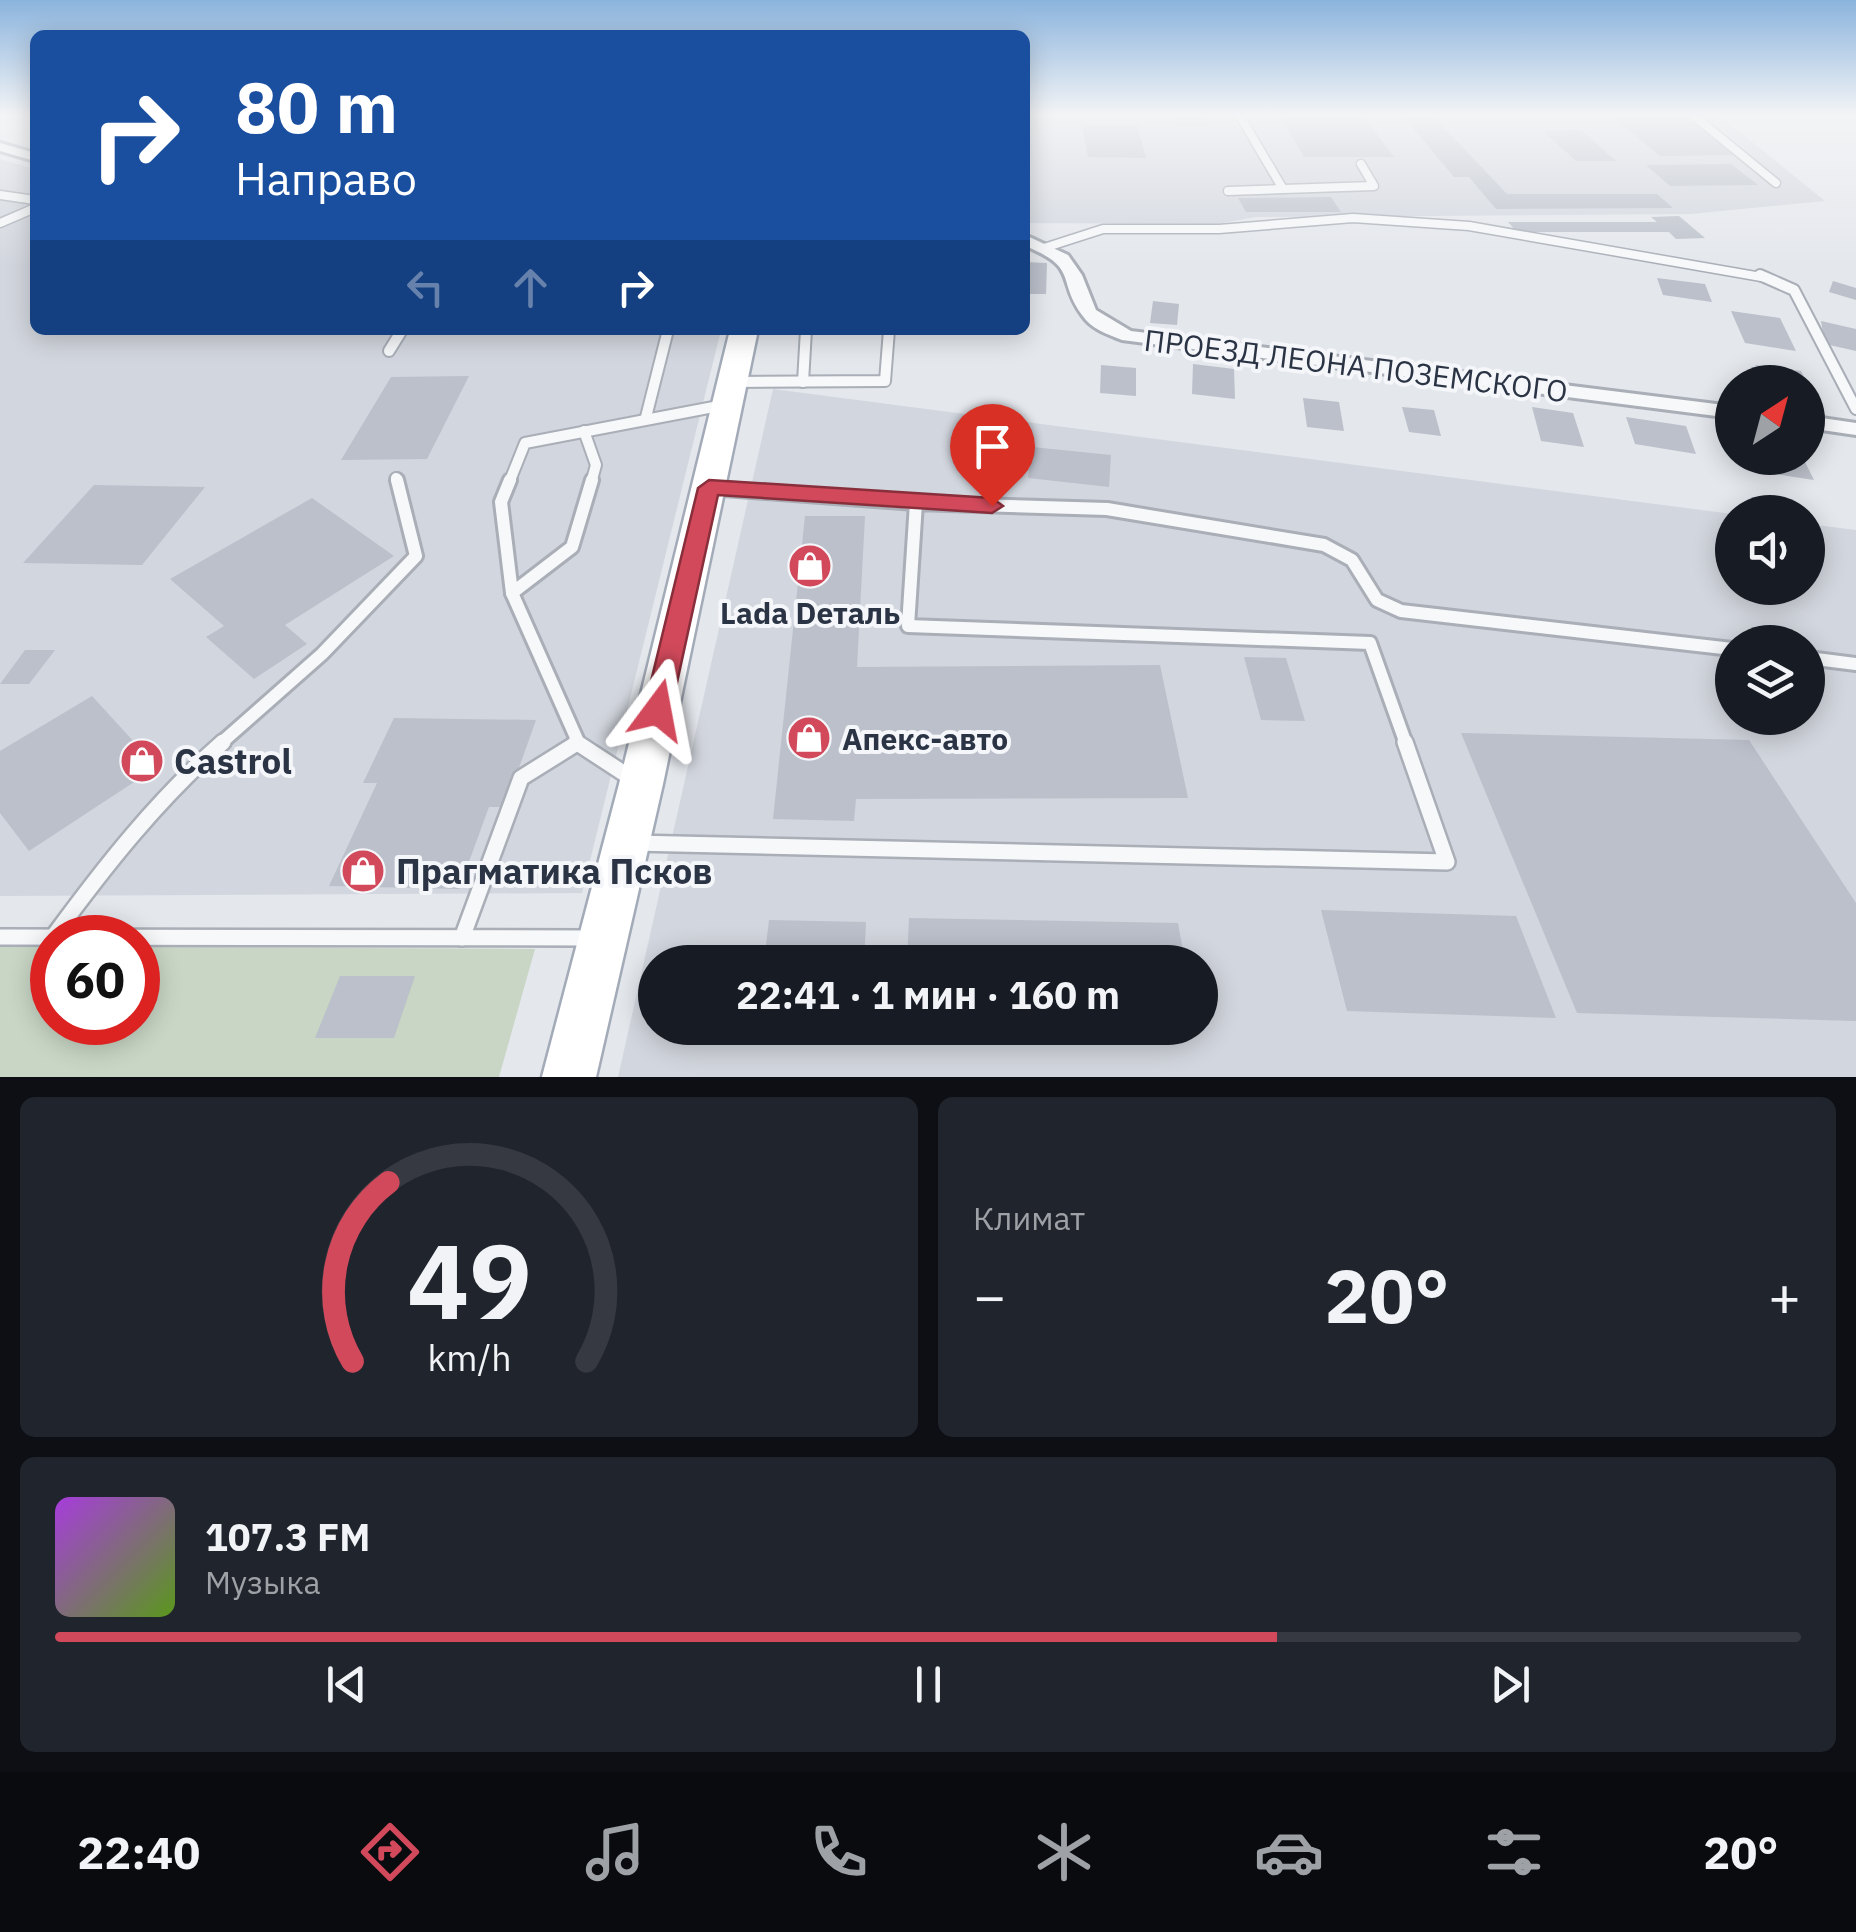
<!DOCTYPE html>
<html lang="ru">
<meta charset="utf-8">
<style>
body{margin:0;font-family:"IBM Plex Sans",sans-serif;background:#20242c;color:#f1f3f6;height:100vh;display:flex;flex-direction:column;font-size:38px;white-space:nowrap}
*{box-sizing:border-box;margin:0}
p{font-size:32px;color:#9ea1a6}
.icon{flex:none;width:55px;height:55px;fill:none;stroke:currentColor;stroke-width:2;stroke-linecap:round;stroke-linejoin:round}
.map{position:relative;height:1077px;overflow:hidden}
.details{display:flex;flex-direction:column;gap:20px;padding:20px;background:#0d0f14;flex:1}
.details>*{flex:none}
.guide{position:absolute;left:30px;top:30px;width:1000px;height:305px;border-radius:15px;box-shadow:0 5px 25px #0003;background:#1a4fa0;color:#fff;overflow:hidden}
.needle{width:65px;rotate:36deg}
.fabs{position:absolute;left:1715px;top:365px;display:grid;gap:20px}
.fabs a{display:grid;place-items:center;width:110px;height:110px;border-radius:50%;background:#171b24;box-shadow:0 5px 25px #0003;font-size:50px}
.speed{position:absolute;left:30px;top:915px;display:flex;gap:20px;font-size:50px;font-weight:700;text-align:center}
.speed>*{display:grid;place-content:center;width:130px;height:130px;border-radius:50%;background:#171b24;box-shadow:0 5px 25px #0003;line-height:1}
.speed .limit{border:15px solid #d22;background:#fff;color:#111}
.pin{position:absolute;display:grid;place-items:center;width:85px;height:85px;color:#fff;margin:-102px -42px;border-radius:50% 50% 50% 0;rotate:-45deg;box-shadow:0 0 10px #0007}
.pin .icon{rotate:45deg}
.me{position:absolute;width:110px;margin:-55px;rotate:13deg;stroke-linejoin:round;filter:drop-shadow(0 0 8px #0008)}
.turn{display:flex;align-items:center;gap:35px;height:210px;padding:0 40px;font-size:45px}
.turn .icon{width:130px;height:130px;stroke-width:2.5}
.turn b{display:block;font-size:70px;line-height:85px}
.lanes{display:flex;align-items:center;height:95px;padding:0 40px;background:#0003;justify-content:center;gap:50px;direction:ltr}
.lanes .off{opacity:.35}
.big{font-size:75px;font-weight:700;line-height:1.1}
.details .tile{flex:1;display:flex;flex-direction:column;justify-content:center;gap:15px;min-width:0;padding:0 35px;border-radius:15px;background:#20242c}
.details .dial{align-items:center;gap:0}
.dial svg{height:260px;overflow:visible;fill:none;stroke:#363941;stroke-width:7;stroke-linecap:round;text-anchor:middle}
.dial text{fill:#f1f3f6;stroke:none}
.song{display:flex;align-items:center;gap:30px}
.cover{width:120px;height:120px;border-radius:15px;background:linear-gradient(135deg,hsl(280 70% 55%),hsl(90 70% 35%))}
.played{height:10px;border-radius:5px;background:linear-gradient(90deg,#d1495b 70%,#363941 70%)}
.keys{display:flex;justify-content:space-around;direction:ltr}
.heat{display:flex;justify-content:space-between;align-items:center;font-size:55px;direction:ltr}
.details .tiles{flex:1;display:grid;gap:20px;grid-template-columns:1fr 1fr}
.tile:last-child{grid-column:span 2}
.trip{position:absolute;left:638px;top:945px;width:580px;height:100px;border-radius:50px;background:#171b24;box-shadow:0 5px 25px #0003;font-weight:700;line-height:100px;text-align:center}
.dock{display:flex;height:160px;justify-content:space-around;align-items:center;background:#090b0e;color:#9ea1a6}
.dock .icon{width:70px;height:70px}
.dock .current{color:#d1495b}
.dock b{font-size:45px;color:#f1f3f6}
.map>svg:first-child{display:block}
.built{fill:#d2d6de;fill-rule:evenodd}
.green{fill:#c9d6c5}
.building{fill:#bbc0ca}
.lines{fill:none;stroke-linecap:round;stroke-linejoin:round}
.service-far3-casing{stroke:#a9aeb7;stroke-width:11}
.service-far2-casing{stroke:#a9aeb7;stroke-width:14}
.service-far1-casing{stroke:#a9aeb7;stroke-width:18}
.service-casing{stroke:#a9aeb7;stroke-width:20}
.minor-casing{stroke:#a9aeb7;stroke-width:6}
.primary-casing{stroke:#a3abb8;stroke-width:5}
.service-far3{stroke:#f7f8fa;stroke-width:8}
.service-far2{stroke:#f7f8fa;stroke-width:10}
.service-far1{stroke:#f7f8fa;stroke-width:12}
.service{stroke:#f7f8fa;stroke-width:15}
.minor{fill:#f7f8fa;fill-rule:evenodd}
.primary{fill:#fff;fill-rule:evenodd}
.route{fill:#d1495b;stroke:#882f3b;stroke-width:2.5}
.labels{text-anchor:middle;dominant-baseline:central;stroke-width:8;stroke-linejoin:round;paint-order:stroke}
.street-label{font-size:30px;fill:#2b3445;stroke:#f4f6f9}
.poi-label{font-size:30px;font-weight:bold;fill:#2b3445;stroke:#f4f6f9}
.near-poi-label{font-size:35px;font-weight:bold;fill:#2b3445;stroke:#f4f6f9;text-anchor:start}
</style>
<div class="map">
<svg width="1856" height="1077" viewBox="0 0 1856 1077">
<rect width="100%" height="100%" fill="#e4e7ec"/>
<g class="built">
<path d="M1025 116H1720L1825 201 1691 214 1255 217 1217 224 1025 223Z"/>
<path d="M0 159 35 169V330H721L582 893 0 896Z"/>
<path d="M773 389 1732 514V588H1808V524L1856 530V1077H618ZM1732 642H1808V718H1732ZM655 962H1200V1028H655Z"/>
</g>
<path class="green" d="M0 947H52V1022H138V947L535 949 499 1077H0Z"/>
<g class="building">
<path d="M1173 116H1204L1209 126H1177Z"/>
<path d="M1280 116H1363L1394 157H1304Z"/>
<path d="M1403 116H1433L1507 194H1657L1673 208 1496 209 1469 177H1454Z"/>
<path d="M1611 116H1684L1737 155 1660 156Z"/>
<path d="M1082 125H1137L1146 158 1088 157Z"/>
<path d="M1581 130 1616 161H1576L1543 131Z"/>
<path d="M1731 164 1758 185 1670 186 1646 165Z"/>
<path d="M1331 197 1341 212H1246L1238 198Z"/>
<path d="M1679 216 1705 238 1676 239 1669 232H1517L1508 222H1657L1651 217Z"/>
<path d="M1025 262 1047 263 1046 294H1025Z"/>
<path d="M1657 278 1705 284 1712 302 1663 295Z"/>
<path d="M1833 281 1856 288V300L1829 292Z"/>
<path d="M1153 301 1179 304 1177 325 1150 323Z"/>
<path d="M1731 311 1780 318 1796 351 1745 343Z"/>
<path d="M1821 321 1856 329V351L1825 344Z"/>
<path d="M1193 364 1234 369 1235 399 1192 394Z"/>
<path d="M1101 365 1136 368V396L1100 393Z"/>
<path d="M1755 365 1801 371 1816 398 1808 396V382H1765Z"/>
<path d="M469 376 427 459 341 460 391 377Z"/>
<path d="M1303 398 1339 402 1344 431 1307 427Z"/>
<path d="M1402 407 1434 410 1441 436 1409 432Z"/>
<path d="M1532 407 1573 413 1584 447 1541 441Z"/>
<path d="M1626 417 1686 426 1696 454 1635 444Z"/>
<path d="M1032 447 1111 455 1109 487 1028 478Z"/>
<path d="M1750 458H1803L1814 480 1756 471Z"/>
<path d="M94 485 205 487 142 565 23 563Z"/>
<path d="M312 498 394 556 285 625 307 644 254 679 206 637 224 626 170 579Z"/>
<path d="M805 516H865L857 667 1160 665 1188 798 856 799 854 821 773 819Z"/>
<path d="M25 650H55L29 684H0Z"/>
<path d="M1244 657 1286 658 1305 721 1261 720Z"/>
<path d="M92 696 157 767 29 851 0 813V751Z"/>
<path d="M394 718 536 720 505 807H489L459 889 329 886 377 783H363Z"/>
<path d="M1461 733 1749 740 1856 903V1021L1577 1013Z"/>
<path d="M1321 910 1516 916 1556 1018 1347 1011Z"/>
<path d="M909 918 1178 923 1185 962H907Z"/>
<path d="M769 920 866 922 864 962H764Z"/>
<path d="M340 976H415L394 1038H315Z"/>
</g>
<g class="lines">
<defs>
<g id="service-far3">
<path d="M1240 116 1283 189 1374 186 1361 164"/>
<path d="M1694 116 1776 183"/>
<path d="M1228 191 1283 189"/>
<path d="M0 195 35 200"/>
<path d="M0 223 35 208"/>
<path d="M1044 248 1103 229H1219L1353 218 1469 226 1767 278"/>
</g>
<g id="service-far2">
<path d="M1760 275 1794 290 1856 409"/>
<path d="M389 351 402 330"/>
<path d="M733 382 885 381 889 330"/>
<path d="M803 382 806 330"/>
<path d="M646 417 668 330"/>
<path d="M584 431 596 465 591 483"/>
<path d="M396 478 397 483"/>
<path d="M509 483 525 443 724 405"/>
</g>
<g id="service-far1">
<path d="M510 480 501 502 512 593 579 744"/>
<path d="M711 488 916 503"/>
<path d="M512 593 572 547 592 480"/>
<path d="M1808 658 1856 664"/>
<path d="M220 744 322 654 416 556 397 480"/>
<path d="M1406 744 1370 643 908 626 916 503 1107 509 1324 545 1352 560 1377 600 1401 611 1732 649"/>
</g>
<g id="service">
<path d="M576 742 631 778"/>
<path d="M634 843 1447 862 1405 742"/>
<path d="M0 937 590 938"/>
<path d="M53 937C105 866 157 800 223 742"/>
<path d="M462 938 521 778 577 743"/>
</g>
<g id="minor">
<path d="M0 143 35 153V161L0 151Z"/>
<path d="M1025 235 1068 255 1082 275 1096 310 1131 331 1732 406V418L1122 340C1107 334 1091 329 1082 315 1056 280 1080 268 1025 246Z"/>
<path d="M1808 416 1856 423V435L1808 428Z"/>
</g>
<path id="primary" d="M730 330H758L663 784 596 1077H542L619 784Z"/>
</defs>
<use href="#service-far3" class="service-far3-casing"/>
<use href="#service-far2" class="service-far2-casing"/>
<use href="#service-far1" class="service-far1-casing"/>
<use href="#service" class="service-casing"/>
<use href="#minor" class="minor-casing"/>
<use href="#primary" class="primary-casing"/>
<use href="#service-far3" class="service-far3"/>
<use href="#service-far2" class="service-far2"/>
<use href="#service-far1" class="service-far1"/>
<use href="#service" class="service"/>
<use href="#minor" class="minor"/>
<use href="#primary" class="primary"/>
</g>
<linearGradient id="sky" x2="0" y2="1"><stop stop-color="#8bb4dd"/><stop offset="0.43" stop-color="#f3f4f6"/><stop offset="1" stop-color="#f3f4f6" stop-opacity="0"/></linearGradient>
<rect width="1856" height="267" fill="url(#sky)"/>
<path class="route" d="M709 480 992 498 1003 506 992 513 718 495 671 710 667 717 658 721 648 717 644 710 698 488Z"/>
<defs>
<symbol id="shop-disc" viewBox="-11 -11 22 22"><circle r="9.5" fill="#d1495b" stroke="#f4f6f9"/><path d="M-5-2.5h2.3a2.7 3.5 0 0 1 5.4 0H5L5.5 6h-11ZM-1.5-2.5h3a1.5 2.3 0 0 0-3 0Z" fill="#fff"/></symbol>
</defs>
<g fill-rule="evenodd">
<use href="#shop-disc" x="785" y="541" width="50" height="50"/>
<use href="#shop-disc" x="784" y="713" width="50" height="50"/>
<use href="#shop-disc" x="117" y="736" width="50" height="50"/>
<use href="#shop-disc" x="338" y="846" width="50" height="50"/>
</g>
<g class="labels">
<g class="street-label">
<text transform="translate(1356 365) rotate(7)">ПРОЕЗД ЛЕОНА ПОЗЕМСКОГО</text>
</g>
<g class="poi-label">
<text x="810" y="612">Lada Dеталь</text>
<text x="842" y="738" text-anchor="start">Апекс-авто</text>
</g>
<g class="near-poi-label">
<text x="174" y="761">Castrol</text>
<text x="396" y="871">Прагматика Псков</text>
</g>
</g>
</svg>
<div class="fabs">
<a><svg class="needle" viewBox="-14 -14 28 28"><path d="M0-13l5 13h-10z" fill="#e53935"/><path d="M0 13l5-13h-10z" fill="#9ea1a6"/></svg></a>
<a><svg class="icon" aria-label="sound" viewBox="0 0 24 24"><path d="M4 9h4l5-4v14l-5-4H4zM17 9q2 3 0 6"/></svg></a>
<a><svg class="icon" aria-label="layers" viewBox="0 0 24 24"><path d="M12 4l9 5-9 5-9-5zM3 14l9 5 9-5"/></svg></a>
</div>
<div class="speed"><div class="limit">60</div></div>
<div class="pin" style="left:992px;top:506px;background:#d93025"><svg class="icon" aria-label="arrive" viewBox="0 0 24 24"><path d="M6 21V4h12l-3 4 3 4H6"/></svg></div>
<svg class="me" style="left:658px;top:710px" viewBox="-20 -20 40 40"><path d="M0-17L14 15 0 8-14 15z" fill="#d1495b" stroke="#fff" stroke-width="4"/></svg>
<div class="trip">22:41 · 1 мин · 160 m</div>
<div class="guide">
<div class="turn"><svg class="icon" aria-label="right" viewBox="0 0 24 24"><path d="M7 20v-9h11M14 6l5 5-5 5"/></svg><div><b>80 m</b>Направо</div></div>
<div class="lanes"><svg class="icon off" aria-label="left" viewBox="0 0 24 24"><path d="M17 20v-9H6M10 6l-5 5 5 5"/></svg><svg class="icon off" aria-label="ahead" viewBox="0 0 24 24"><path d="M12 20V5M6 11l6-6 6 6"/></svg><svg class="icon" aria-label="right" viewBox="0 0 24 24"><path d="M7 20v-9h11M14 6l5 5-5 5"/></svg></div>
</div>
</div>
<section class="details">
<div class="tiles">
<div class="tile dial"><svg viewBox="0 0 100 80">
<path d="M14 69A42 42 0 1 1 86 69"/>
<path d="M14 69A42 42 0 0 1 25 14" stroke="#d1495b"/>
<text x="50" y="56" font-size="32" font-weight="700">49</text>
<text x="50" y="72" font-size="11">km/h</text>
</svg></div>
<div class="tile"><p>Климат</p>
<div class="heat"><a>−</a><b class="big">20°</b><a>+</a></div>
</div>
<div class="tile">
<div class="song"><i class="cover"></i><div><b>107.3 FM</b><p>Музыка</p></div></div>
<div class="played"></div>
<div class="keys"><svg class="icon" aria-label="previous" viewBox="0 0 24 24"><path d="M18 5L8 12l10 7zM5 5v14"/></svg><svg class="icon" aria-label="pause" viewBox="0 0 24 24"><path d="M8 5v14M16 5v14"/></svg><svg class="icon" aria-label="next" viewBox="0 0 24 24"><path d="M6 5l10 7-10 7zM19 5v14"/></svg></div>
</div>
</div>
</section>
<nav class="dock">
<b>22:40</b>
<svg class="icon current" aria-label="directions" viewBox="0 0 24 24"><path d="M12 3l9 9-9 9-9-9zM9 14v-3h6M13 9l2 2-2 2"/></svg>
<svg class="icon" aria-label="music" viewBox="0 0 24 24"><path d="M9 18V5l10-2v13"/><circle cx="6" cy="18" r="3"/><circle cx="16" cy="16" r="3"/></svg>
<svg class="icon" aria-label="phone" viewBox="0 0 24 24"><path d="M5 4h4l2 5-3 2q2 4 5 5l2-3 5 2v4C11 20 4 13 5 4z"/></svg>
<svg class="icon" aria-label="climate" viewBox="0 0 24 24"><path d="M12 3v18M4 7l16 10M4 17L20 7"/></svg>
<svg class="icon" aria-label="car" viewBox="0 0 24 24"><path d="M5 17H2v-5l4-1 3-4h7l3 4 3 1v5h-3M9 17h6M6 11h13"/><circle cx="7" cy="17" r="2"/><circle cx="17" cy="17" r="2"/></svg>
<svg class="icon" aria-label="filters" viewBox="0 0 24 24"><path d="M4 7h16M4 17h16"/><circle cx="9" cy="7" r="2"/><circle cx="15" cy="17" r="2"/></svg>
<b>20°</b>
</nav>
